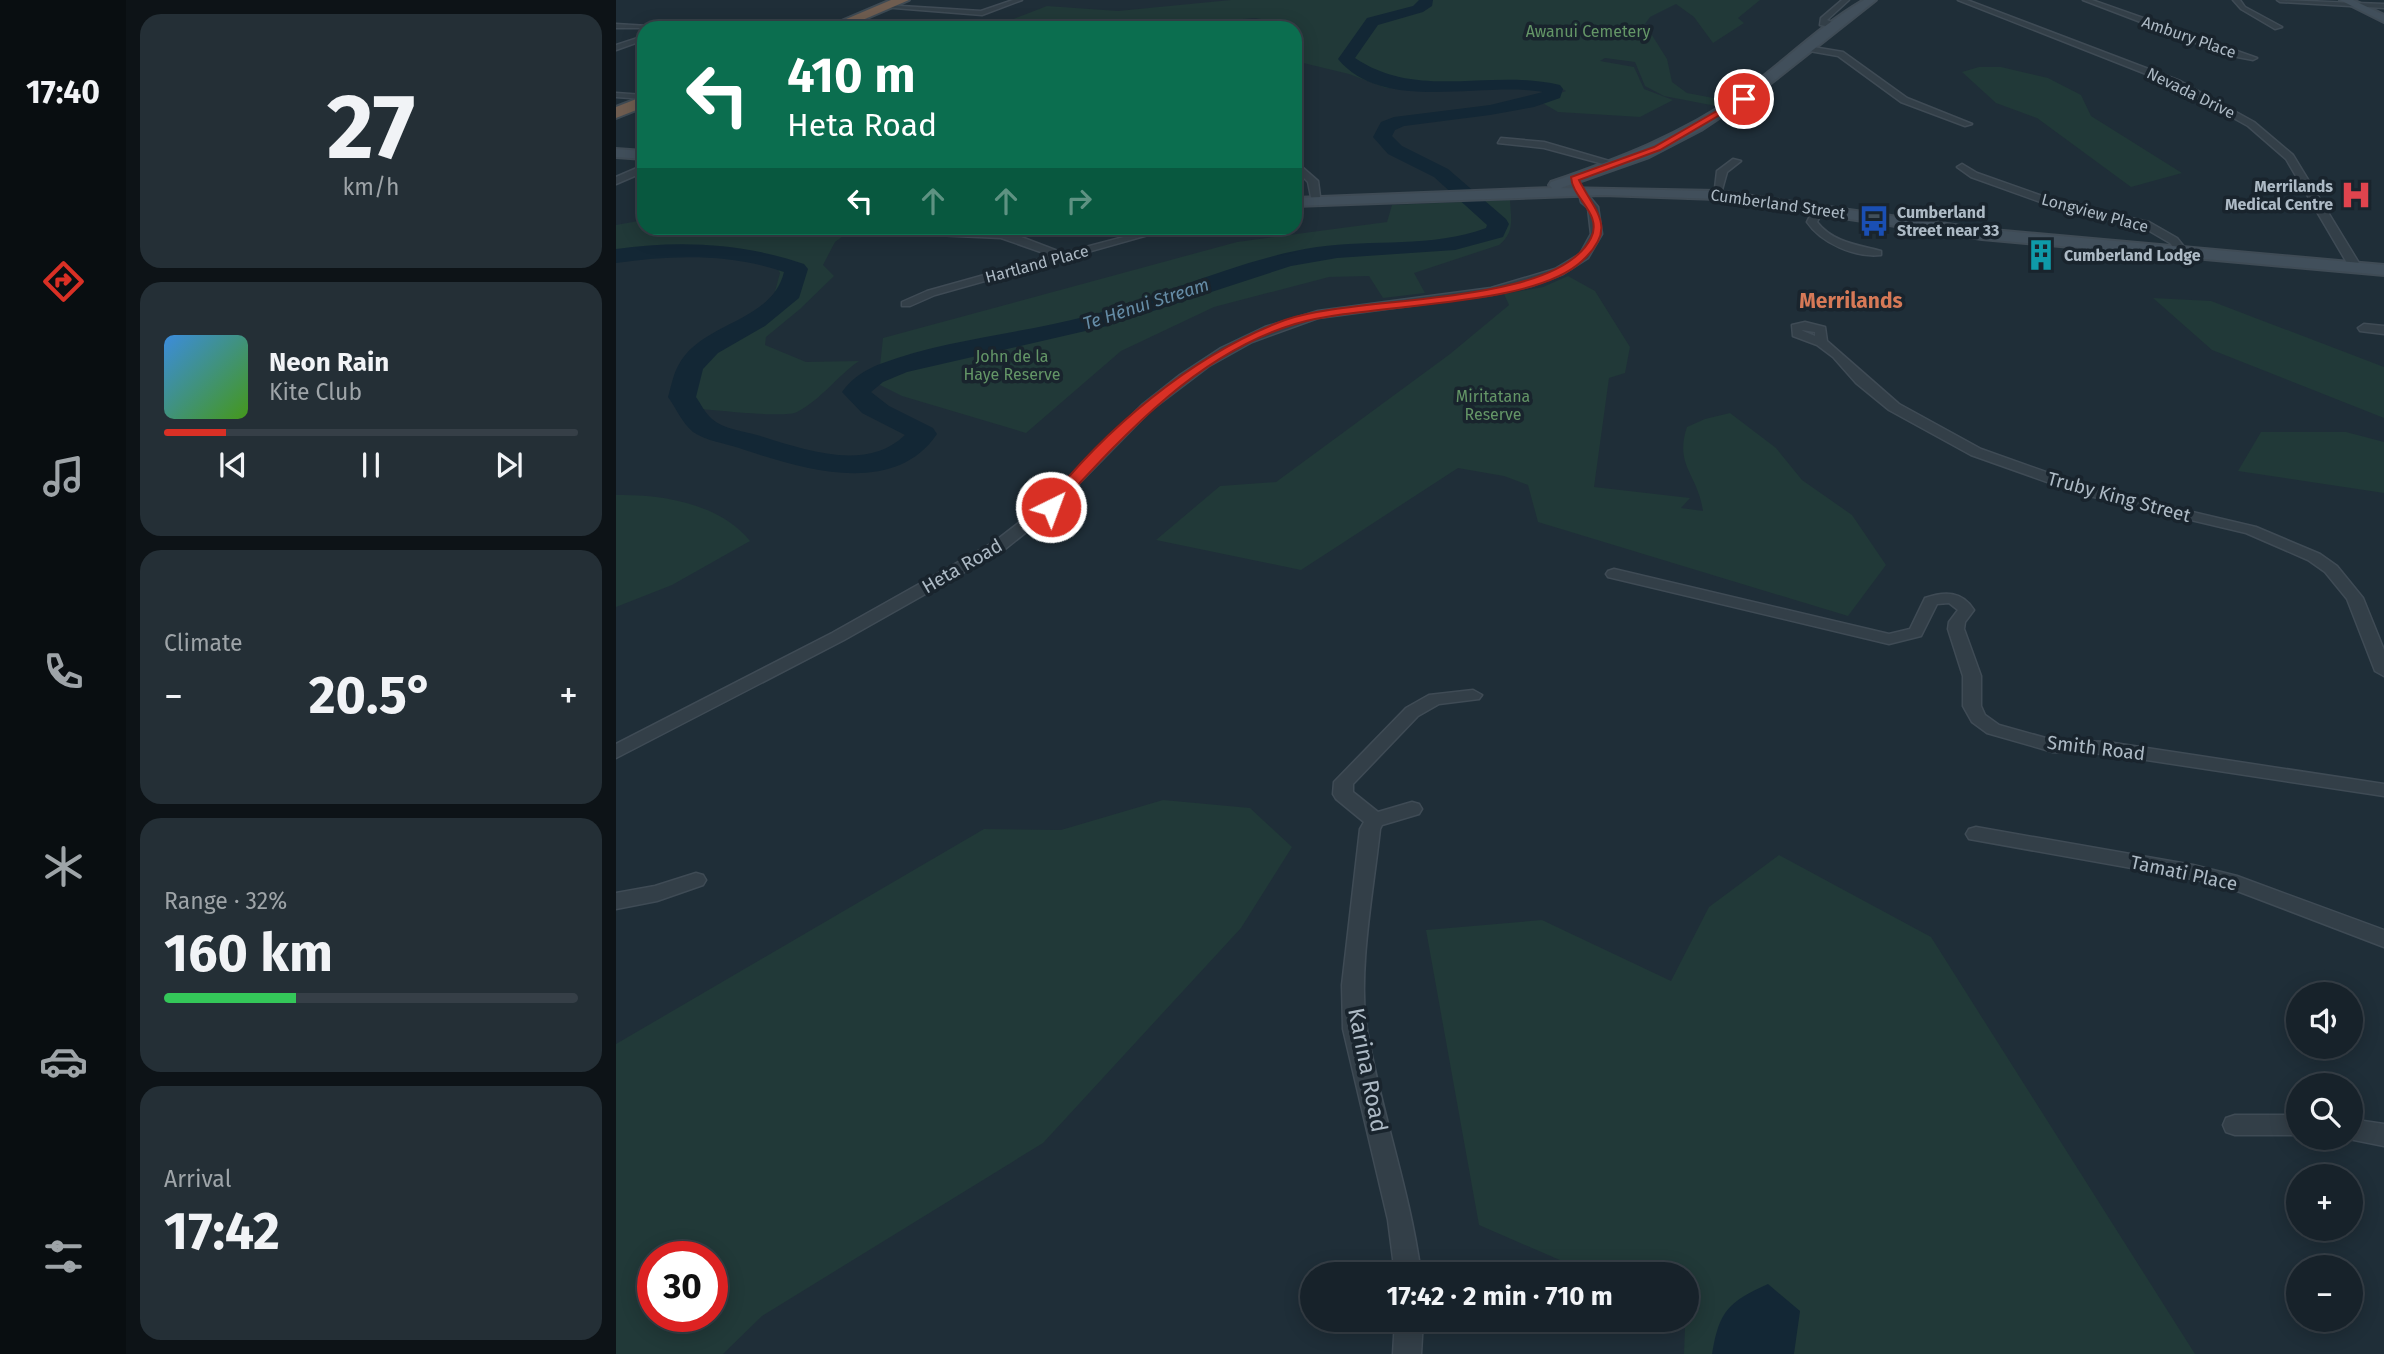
<!DOCTYPE html>
<meta charset="utf-8">
<style>
body{margin:0;font-family:"Fira Sans",sans-serif;background:#242f36;color:#f1f3f6;height:100vh;display:flex;flex-direction:column;font-size:26px;white-space:nowrap}
*{box-sizing:border-box;margin:0}
p{font-size:23px;color:#9ea4a8}
.icon{flex:none;width:38px;height:38px;fill:none;stroke:currentColor;stroke-width:2;stroke-linecap:round;stroke-linejoin:round}
.map{position:relative;flex:1;overflow:hidden}
.panel{display:flex;flex-direction:column;gap:14px;padding:14px;background:#0d1317;width:490px}
.panel>*{flex:none}
.hud{position:absolute;left:21px;top:21px;width:665px;height:214px;border-radius:21px;box-shadow:0 4px 18px #0003,0 0 0 2px #363f47;background:#0b6e4f;color:#fff;overflow:hidden}
.controls{position:absolute;left:1670px;top:982px;display:grid;gap:14px}
.controls a{display:grid;place-items:center;width:77px;height:77px;border-radius:50%;background:#17222a;box-shadow:0 4px 18px #0003,0 0 0 2px #363f47;font-size:35px}
.speed{position:absolute;left:21px;top:1241px;display:flex;gap:14px;font-size:35px;font-weight:700;text-align:center}
.speed>*{display:grid;place-content:center;width:91px;height:91px;border-radius:50%;background:#17222a;box-shadow:0 4px 18px #0003,0 0 0 2px #363f47;line-height:1}
.speed .limit{border:10px solid #d22;background:#fff;color:#111}
.pin{position:absolute;display:grid;place-items:center;width:60px;height:60px;color:#fff;margin:-30px;border:4px solid #fff;border-radius:50%;box-shadow:0 2px 7px #0007}
.me{position:absolute;width:77px;margin:-38px;rotate:42deg;stroke-linejoin:round;filter:drop-shadow(0 0 5px #0008)}
.turn{display:flex;align-items:center;gap:24px;height:147px;padding:0 35px;font-size:32px}
.turn .icon{width:91px;height:91px;stroke-width:2.5}
.turn b{display:block;font-size:49px;line-height:60px}
.lanes{display:flex;align-items:center;height:66px;padding:0 35px;background:#0003;justify-content:center;gap:35px;direction:ltr}
.lanes .off{opacity:.35}
.big{font-size:52px;font-weight:700;line-height:1.1}
.panel .card{flex:1;display:flex;flex-direction:column;justify-content:center;gap:10px;min-width:0;padding:0 24px;border-radius:21px;background:#242f36}
.panel .dial{align-items:center;gap:0}
.dial b{font-size:91px;line-height:1}
.song{display:flex;align-items:center;gap:21px}
.cover{width:84px;height:84px;border-radius:10px;background:linear-gradient(135deg,hsl(210 70% 55%),hsl(100 70% 35%))}
.played{height:7px;border-radius:4px;background:linear-gradient(90deg,#d93025 15%,#363f47 15%)}
.keys{display:flex;justify-content:space-around;direction:ltr}
.heat{display:flex;justify-content:space-between;align-items:center;font-size:38px;direction:ltr}
.charge{height:10px;border-radius:5px;background:linear-gradient(90deg,#34c759 32%,#363f47 0)}
.trip{position:absolute;left:684px;top:1262px;width:399px;height:70px;border-radius:35px;background:#17222a;box-shadow:0 4px 18px #0003,0 0 0 2px #363f47;font-weight:700;line-height:70px;text-align:center}
main{display:flex;flex:1;min-height:0}
.dock{display:flex;flex-direction:column;width:126px;justify-content:space-around;align-items:center;background:#090e11;color:#9ea4a8}
.dock .icon{width:49px;height:49px}
.dock .selected{color:#d93025}
.dock b{font-size:32px;color:#f1f3f6}
.map>svg:first-child{display:block}
.green{fill:#213938;fill-rule:evenodd}
.water{fill:#132735}
.lines{fill:none;stroke-linecap:round;stroke-linejoin:round}
.river{fill:#132735;fill-rule:evenodd}
.street-casing{stroke:#3f4b55;stroke-width:3}
.secondary-casing{stroke:#3f4b55;stroke-width:4}
.highway-casing{stroke:#3e4a53;stroke-width:4}
.street{fill:#333f48;fill-rule:evenodd}
.secondary{fill:#414f5b;fill-rule:evenodd}
.highway{fill:#6f5d50;fill-rule:evenodd}
.route{fill:#d93025;stroke:#8d1f18;stroke-width:2}
.labels{text-anchor:middle;dominant-baseline:central;stroke-width:7;stroke-linejoin:round;paint-order:stroke}
.far-park-label{font-size:16px;fill:#649667;stroke:#19242d}
.far-street-label{font-size:16px;fill:#adbac5;stroke:#19242d}
.far-poi-label{font-size:16px;font-weight:bold;fill:#adbac5;stroke:#19242d;text-anchor:start}
.far-water-label{font-size:18px;font-style:italic;fill:#658ca6;stroke:#19242d}
.street-label{font-size:19px;fill:#adbac5;stroke:#19242d}
.far-district-label{font-size:21px;font-weight:bold;fill:#d67957;stroke:#19242d}
.near-street-label{font-size:23px;fill:#adbac5;stroke:#19242d}
</style>
<main>
<nav class="dock">
<b>17:40</b>
<svg class="icon selected" aria-label="directions" viewBox="0 0 24 24"><path d="M12 3l9 9-9 9-9-9zM9 14v-3h6M13 9l2 2-2 2"/></svg>
<svg class="icon" aria-label="music" viewBox="0 0 24 24"><path d="M9 18V5l10-2v13"/><circle cx="6" cy="18" r="3"/><circle cx="16" cy="16" r="3"/></svg>
<svg class="icon" aria-label="phone" viewBox="0 0 24 24"><path d="M5 4h4l2 5-3 2q2 4 5 5l2-3 5 2v4C11 20 4 13 5 4z"/></svg>
<svg class="icon" aria-label="climate" viewBox="0 0 24 24"><path d="M12 3v18M4 7l16 10M4 17L20 7"/></svg>
<svg class="icon" aria-label="car" viewBox="0 0 24 24"><path d="M5 17H2v-5l4-1 3-4h7l3 4 3 1v5h-3M9 17h6M6 11h13"/><circle cx="7" cy="17" r="2"/><circle cx="17" cy="17" r="2"/></svg>
<svg class="icon" aria-label="filters" viewBox="0 0 24 24"><path d="M4 7h16M4 17h16"/><circle cx="9" cy="7" r="2"/><circle cx="15" cy="17" r="2"/></svg>
</nav>
<section class="panel">
<div class="card dial"><b>27</b><p>km/h</p></div>
<div class="card">
<div class="song"><i class="cover"></i><div><b>Neon Rain</b><p>Kite Club</p></div></div>
<div class="played"></div>
<div class="keys"><svg class="icon" aria-label="previous" viewBox="0 0 24 24"><path d="M18 5L8 12l10 7zM5 5v14"/></svg><svg class="icon" aria-label="pause" viewBox="0 0 24 24"><path d="M8 5v14M16 5v14"/></svg><svg class="icon" aria-label="next" viewBox="0 0 24 24"><path d="M6 5l10 7-10 7zM19 5v14"/></svg></div>
</div>
<div class="card"><p>Climate</p>
<div class="heat"><a>−</a><b class="big">20.5°</b><a>+</a></div>
</div>
<div class="card"><p>Range · 32%</p><b class="big">160 km</b><div class="charge"></div></div>
<div class="card"><p>Arrival</p><b class="big">17:42</b></div>
</section>
<div class="map">
<svg width="1768" height="1354" viewBox="0 0 1768 1354">
<rect width="100%" height="100%" fill="#1f2e38"/>
<g class="green">
<path d="M615 0H1144L1122 18 1128 23 1097 43 1078 17 1060 4 1034 17 1029 24 1051 59 1056 82 1071 93 1108 100 1100 106 1048 96 1029 86 1019 62 989 58 984 61 1018 67 1028 89 1057 100 1024 117 942 112 923 101 950 91 940 85 924 84 831 90 770 88 733 74 679 61V28H671L668 23 639 18 519 28H374L431 6 502 11Z"/>
<path d="M1363 67H1385L1432 78 1465 95 1475 116 1566 173 1515 187 1421 118 1380 103 1346 72Z"/>
<path d="M894 200C895 219 899 232 883 245L798 273 809 293 767 298 753 276 713 277 598 307 505 351 410 433 286 396 262 384 267 338 621 242 771 222 776 205Z"/>
<path d="M28 220V228H238L219 242 207 265 218 276 184 309 150 337 149 345 190 362 243 361C220 377 206 399 181 412 169 419 82 408 63 407L70 385 97 350 158 295 164 273 158 262C118 253 39 248 0 259V225Z"/>
<path d="M952 276 979 291 1014 347 1009 373 993 378 978 487 1074 498 1065 508 1087 511C1082 474 1058 466 1071 427L1089 419 1114 413 1160 448 1186 480 1236 515 1270 565 1232 616 922 522 912 485 888 476 842 468 685 570 540 540 604 486 660 482 834 354 893 305 888 294 927 287Z"/>
<path d="M1537 298 1595 301 1768 367V418L1596 350Z"/>
<path d="M1645 432H1730L1768 442V493L1622 471Z"/>
<path d="M0 495C47 494 104 504 134 541L56 585 0 607Z"/>
<path d="M547 800 634 808 676 847 625 928 427 1143 146 1316 107 1354H0V1044L368 829 445 830ZM37 1256H96V1316H37Z"/>
<path d="M1163 855 1315 937 1579 1354H1068L1071 1274H976L863 1225 810 930 926 920 1055 981 1093 907Z"/>
</g>
<path class="water" d="M1152 1284 1184 1311 1178 1354H1096C1103 1310 1113 1302 1152 1284Z"/>
<g class="lines">
<path class="river" d="M803 0H817L816 6 807 12 762 25 739 58C803 101 873 68 944 85L947 89 944 98 918 107 874 115 788 126 779 130 776 136 786 146 832 169 890 219 893 224 887 237 839 250 721 258 675 266 491 326 291 372 267 382 255 392 273 406 317 428 321 434C277 499 183 468 123 448 108 443 90 441 77 432 66 423 60 408 52 397 55 387 57 375 62 366 84 322 156 323 168 272 114 253 55 255 0 263V249C64 240 127 243 188 264L192 269 183 298 149 326 102 353 87 369 80 397C85 404 89 413 96 419 108 429 126 431 141 435 186 449 250 473 289 435L246 413 226 392C236 378 249 370 264 364 330 339 403 334 472 316 548 296 622 259 701 247 757 239 816 248 870 228L871 225 818 177 772 154 757 137 765 122 778 117 874 105 927 92C866 81 767 114 722 59L751 18 797 6Z"/>
<defs>
<g id="street">
<path d="M397 0H406L366 15 266 7 269 5 365 11Z"/>
<path d="M1226 0H1233L1211 20 1221 24V28L1204 25 1205 18Z"/>
<path d="M1342 0H1351L1564 81 1638 122 1677 155 1746 268 1740 271 1734 268 1670 159 1632 126 1558 85Z"/>
<path d="M1467 0H1476L1641 58 1637 60 1611 55Z"/>
<path d="M1617 0H1624L1629 7 1666 27 1659 29 1625 9Z"/>
<path d="M1661 0 1768 4V8L1664 2Z"/>
<path d="M0 24 32 26 36 28H0Z"/>
<path d="M28 36V40L0 50V45Z"/>
<path d="M1191 46 1227 52 1291 98 1356 124 1349 126 1285 102 1222 56 1188 50Z"/>
<path d="M0 93 28 95V99L0 97Z"/>
<path d="M885 138 928 142 1007 165 1002 168 928 148 882 143Z"/>
<path d="M1117 159 1125 161 1111 172 1104 197H1098L1101 171Z"/>
<path d="M679 161 702 181 705 204 696 202 692 182 679 169Z"/>
<path d="M1346 164 1361 173 1449 204 1533 222 1561 238 1573 253 1564 255 1554 243 1525 226 1441 208 1355 177 1341 167Z"/>
<path d="M28 165V172L0 184V177Z"/>
<path d="M962 190H968L982 207 986 234 972 258 947 274 915 286 875 295 702 318 636 342 593 366 535 410 433 514 389 549 228 640 0 758V744L216 633 378 542 422 508 526 405 564 375 605 348 649 327 702 311 875 288 939 269 964 254 975 234 972 208 965 202Z"/>
<path d="M1199 206 1208 208 1201 222C1216 242 1242 245 1265 251V255C1239 258 1205 243 1191 222Z"/>
<path d="M336 228 369 230 400 235 447 253 542 228H557L319 295 294 306H286V302L311 291 436 256 385 238 319 235 314 232 319 229Z"/>
<path d="M1189 322 1209 327 1211 341 1283 404 1365 449 1475 488 1640 527 1704 554 1721 566 1747 598 1768 650V676L1759 671 1731 599 1709 572 1692 560 1630 533 1465 494 1355 455 1273 410 1240 383 1217 357 1201 345 1177 336 1176 325ZM1186 330 1199 332V336L1187 331Z"/>
<path d="M1748 324 1768 326V334L1744 331 1742 328Z"/>
<path d="M998 569 1273 634 1294 629 1309 598C1329 591 1346 591 1358 610L1349 622 1348 629 1365 676V706L1369 715 1383 725 1437 740 1491 742 1768 784V796L1491 754 1437 752 1371 733 1356 722 1347 706V676L1332 629 1333 622 1342 610 1333 603 1321 604 1305 636 1273 644 992 577 990 574 992 571Z"/>
<path d="M857 690 866 695 863 699 823 704 802 716 737 784V792L762 812 796 802 803 804 806 809 803 814 766 825 764 829C758 887 741 974 751 1030 765 1112 794 1190 805 1274H779L772 1220 727 1029 726 985 744 829 748 822 720 799 717 794 718 782 790 708 813 695Z"/>
<path d="M1360 827 1577 865 1621 876 1768 930V947L1616 889 1577 879 1353 839 1350 834 1353 829Z"/>
<path d="M80 873 87 875 90 880 87 885 41 901 0 909V893L39 886Z"/>
<path d="M1619 1115H1682V1135H1619L1610 1132 1607 1125 1610 1118Z"/>
<path d="M1734 1119 1768 1124V1146L1728 1138H1734Z"/>
<path d="M779 1320H807L805 1354H777Z"/>
</g>
<g id="secondary">
<path d="M1248 0H1260L1155 83 1085 130 1033 157 945 188 1101 191 1366 229 1768 265V275L1366 239 1101 199 987 195 679 206V198L936 188 933 185 935 182C1002 159 1065 135 1124 94 1166 64 1203 26 1248 0Z"/>
<path d="M1724 0H1737L1768 15V22Z"/>
<path d="M0 149 28 151V159L0 157Z"/>
</g>
<g id="highway">
<path d="M275 0H293L228 28H209Z"/>
<path d="M28 96V107L0 118V107Z"/>
</g>
</defs>
<use href="#street" class="street-casing"/>
<use href="#secondary" class="secondary-casing"/>
<use href="#highway" class="highway-casing"/>
<use href="#street" class="street"/>
<use href="#secondary" class="secondary"/>
<use href="#highway" class="highway"/>
</g>
<path class="route" d="M1125 97 1131 99 1044 150 963 180C980 213 1002 228 966 261 915 309 753 302 679 324 580 354 507 436 439 510L428 507C487 430 577 354 669 320 741 294 939 308 975 238 987 214 956 198 955 177L1038 147Z"/>
<defs>
<symbol id="hospital-bare" viewBox="-9 -9 18 18"><path d="M-5-5h3v3.5h4V-5h3V5h-3V1.5h-4V5h-3Z" fill="#e0444e" stroke="#19242d" stroke-width="2.5" paint-order="stroke"/></symbol>
<symbol id="bus-bare" viewBox="-9 -9 18 18"><path d="M-5-6H5V4H4V6H2V4H-2V6H-4V4H-5ZM-3.5-4V0h7V-4ZM-3.5 1.2v1.5H-2V1.2ZM2 1.2v1.5H3.5V1.2Z" fill="#1a4fb4" stroke="#19242d" stroke-width="2.5" paint-order="stroke"/></symbol>
<symbol id="building-bare" viewBox="-9 -9 18 18"><path d="M-4-6H4V6H1V3H-1V6H-4ZM-2.5-4.3h1.7v1.8h-1.7ZM.8-4.3h1.7v1.8H.8ZM-2.5-1h1.7V.8h-1.7ZM.8-1h1.7V.8H.8Z" fill="#0f9aa8" stroke="#19242d" stroke-width="2.5" paint-order="stroke"/></symbol>
</defs>
<g fill-rule="evenodd">
<use href="#hospital-bare" x="1718" y="173" width="44" height="44"/>
<use href="#bus-bare" x="1236" y="199" width="44" height="44"/>
<use href="#building-bare" x="1403" y="233" width="44" height="44"/>
</g>
<g class="labels">
<g class="far-park-label">
<text x="972" y="31">Awanui Cemetery</text>
<text x="396" y="356">John de la<tspan x="396" dy="18">Haye Reserve</tspan></text>
<text x="877" y="396">Miritatana<tspan x="877" dy="18">Reserve</tspan></text>
</g>
<g class="far-street-label">
<text transform="translate(1573 37) rotate(19)">Ambury Place</text>
<text transform="translate(1575 93) rotate(26)">Nevada Drive</text>
<text transform="translate(1162 204) rotate(8)">Cumberland Street</text>
<text transform="translate(1479 213) rotate(15)">Longview Place</text>
<text transform="translate(421 264) rotate(-15)">Hartland Place</text>
</g>
<g class="far-poi-label">
<text x="1717" y="186" text-anchor="end">Merrilands<tspan x="1717" dy="18">Medical Centre</tspan></text>
<text x="1281" y="212">Cumberland<tspan x="1281" dy="18">Street near 33</tspan></text>
<text x="1448" y="255">Cumberland Lodge</text>
</g>
<g class="far-water-label">
<text transform="translate(530 304) rotate(-18)">Te Hēnui Stream</text>
</g>
<g class="street-label">
<text transform="translate(1503 497) rotate(15)">Truby King Street</text>
<text transform="translate(346 566) rotate(-30)">Heta Road</text>
<text transform="translate(1480 748) rotate(7)">Smith Road</text>
<text transform="translate(1568 873) rotate(12)">Tamati Place</text>
</g>
<g class="far-district-label">
<text x="1235" y="301">Merrilands</text>
</g>
<g class="near-street-label">
<text transform="translate(752 1070) rotate(79)">Karina Road</text>
</g>
</g>
</svg>
<div class="controls">
<a><svg class="icon" aria-label="sound" viewBox="0 0 24 24"><path d="M4 9h4l5-4v14l-5-4H4zM17 9q2 3 0 6"/></svg></a>
<a><svg class="icon" aria-label="search" viewBox="0 0 24 24"><circle cx="10" cy="10" r="6"/><path d="M15 15l6 6"/></svg></a>
<a>+</a>
<a>−</a>
</div>
<div class="speed"><div class="limit">30</div></div>
<div class="pin" style="left:1128px;top:99px;background:#d93025"><svg class="icon" aria-label="arrive" viewBox="0 0 24 24"><path d="M6 21V4h12l-3 4 3 4H6"/></svg></div>
<svg class="me" style="left:435px;top:507px" viewBox="-20 -20 40 40"><circle r="17" fill="#d93025" stroke="#fff" stroke-width="3"/><path d="M0-11L8 9 0 5-8 9z" fill="#fff"/></svg>
<div class="trip">17:42 · 2 min · 710 m</div>
<div class="hud">
<div class="turn"><svg class="icon" aria-label="left" viewBox="0 0 24 24"><path d="M17 20v-9H6M10 6l-5 5 5 5"/></svg><div><b>410 m</b>Heta Road</div></div>
<div class="lanes"><svg class="icon" aria-label="left" viewBox="0 0 24 24"><path d="M17 20v-9H6M10 6l-5 5 5 5"/></svg><svg class="icon off" aria-label="ahead" viewBox="0 0 24 24"><path d="M12 20V5M6 11l6-6 6 6"/></svg><svg class="icon off" aria-label="ahead" viewBox="0 0 24 24"><path d="M12 20V5M6 11l6-6 6 6"/></svg><svg class="icon off" aria-label="right" viewBox="0 0 24 24"><path d="M7 20v-9h11M14 6l5 5-5 5"/></svg></div>
</div>
</div>
</main>
